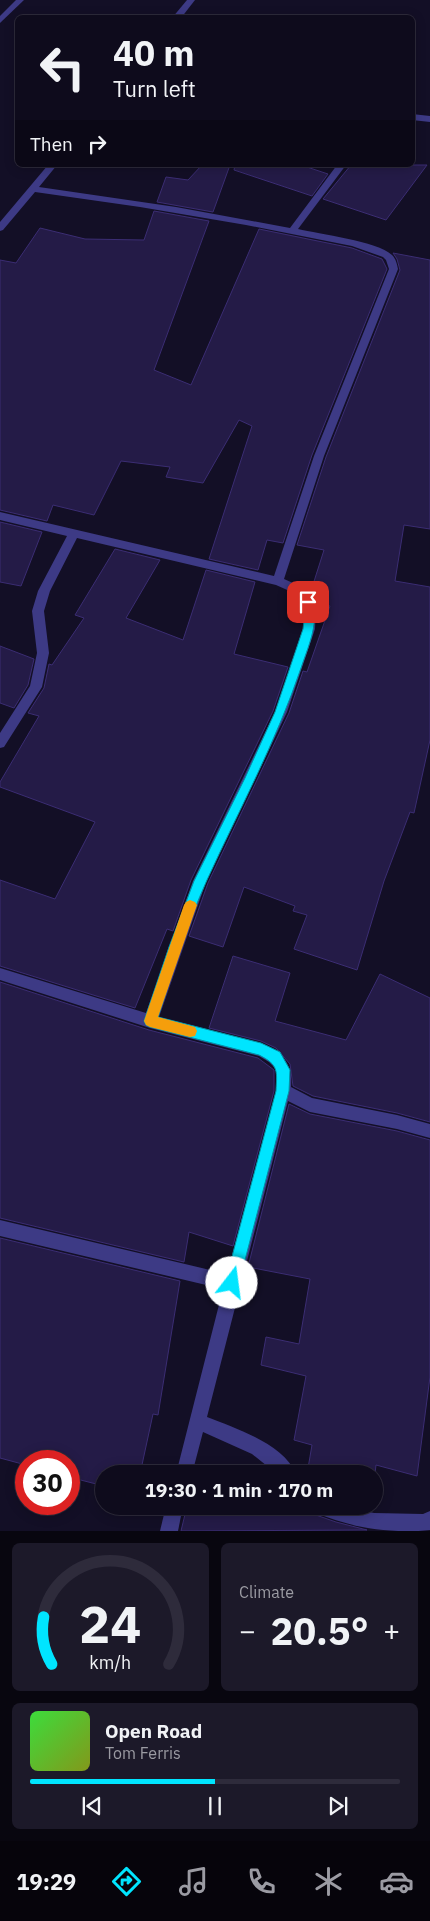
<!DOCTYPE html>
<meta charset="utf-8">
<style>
body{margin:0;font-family:"IBM Plex Sans",sans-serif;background:#1c1929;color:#f1f3f6;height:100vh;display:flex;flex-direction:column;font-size:19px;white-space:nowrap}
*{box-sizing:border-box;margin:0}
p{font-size:16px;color:#9b9ba3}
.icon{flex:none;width:28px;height:28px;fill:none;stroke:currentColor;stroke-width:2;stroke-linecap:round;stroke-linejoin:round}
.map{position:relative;height:1531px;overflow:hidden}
.sheet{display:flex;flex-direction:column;gap:12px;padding:12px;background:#08060f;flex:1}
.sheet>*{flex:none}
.hud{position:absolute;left:15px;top:15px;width:400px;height:152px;border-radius:8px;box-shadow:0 2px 12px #0003,0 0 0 1px #2e2b3b;background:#0e0b1c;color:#f1f3f6;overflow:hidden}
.speed{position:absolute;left:15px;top:1450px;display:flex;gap:10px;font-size:25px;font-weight:700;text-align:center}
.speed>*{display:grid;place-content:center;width:65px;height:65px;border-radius:50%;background:#0e0b1c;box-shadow:0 2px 12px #0003,0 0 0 1px #2e2b3b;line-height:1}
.speed .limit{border:8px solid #d22;background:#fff;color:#111}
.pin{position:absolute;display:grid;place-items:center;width:42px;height:42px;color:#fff;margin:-21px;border-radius:10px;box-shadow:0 2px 8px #0006}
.me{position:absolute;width:55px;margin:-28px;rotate:15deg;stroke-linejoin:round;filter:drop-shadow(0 0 4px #0008)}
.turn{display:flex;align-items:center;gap:18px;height:105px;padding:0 15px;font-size:22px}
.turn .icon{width:65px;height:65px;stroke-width:2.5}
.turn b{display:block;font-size:35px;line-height:42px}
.then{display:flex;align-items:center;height:48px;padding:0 15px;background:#0003;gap:10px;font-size:19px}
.big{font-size:38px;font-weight:700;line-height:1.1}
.sheet .widget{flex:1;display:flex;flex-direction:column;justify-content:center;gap:8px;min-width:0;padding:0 18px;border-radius:8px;background:#1c1929}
.sheet .dial{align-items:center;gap:0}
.dial svg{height:130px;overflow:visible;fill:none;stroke:#2e2b3b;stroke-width:7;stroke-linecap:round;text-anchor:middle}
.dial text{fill:#f1f3f6;stroke:none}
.song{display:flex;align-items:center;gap:15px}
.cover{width:60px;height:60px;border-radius:8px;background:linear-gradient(135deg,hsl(120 70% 55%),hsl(70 70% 35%))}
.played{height:5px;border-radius:2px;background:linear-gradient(90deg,#00e5ff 50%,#2e2b3b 50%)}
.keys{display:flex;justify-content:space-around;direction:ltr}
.heat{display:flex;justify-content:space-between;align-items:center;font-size:28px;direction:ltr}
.sheet .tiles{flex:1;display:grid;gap:12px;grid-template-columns:1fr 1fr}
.widget:last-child{grid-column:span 2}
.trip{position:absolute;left:95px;top:1465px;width:288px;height:50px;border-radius:25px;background:#0e0b1c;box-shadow:0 2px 12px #0003,0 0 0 1px #2e2b3b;font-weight:700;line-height:50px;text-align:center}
.dock{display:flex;height:80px;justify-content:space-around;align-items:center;background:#06040b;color:#9b9ba3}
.dock .icon{width:35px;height:35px}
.dock .active{color:#00e5ff}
.dock b{font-size:22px;color:#f1f3f6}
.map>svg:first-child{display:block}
.building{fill:#241b47;stroke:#3b2d73}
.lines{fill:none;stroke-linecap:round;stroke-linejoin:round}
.minor{fill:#3d3a85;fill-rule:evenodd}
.route{fill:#00e5ff;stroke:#0095a6}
.slow{fill:#f59e0b}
</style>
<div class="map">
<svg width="430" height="1531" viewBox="0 0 430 1531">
<rect width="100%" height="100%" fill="#130f26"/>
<g class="building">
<path d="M202 165H230L213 212 157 202 166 177 188 180Z"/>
<path d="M235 165H301L328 174 312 196 234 170Z"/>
<path d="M351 165H427L386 220 323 199Z"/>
<path d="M154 211 209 221 154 370 191 385 259 229 352 248 382 259 387 269 312 455 283 543 267 540 258 570 209 559 252 426 239 420 203 483 166 477 170 467 121 461 94 515 53 505 47 521 0 510V260L16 263 40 228 85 239 144 240Z"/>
<path d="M393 253 430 260V529L404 525 395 581 430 587V740L414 813 410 812 384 881 357 970 294 949 307 915 293 911 295 906 244 887 223 947 189 936 208 883 289 713 303 671 307 672 330 606 315 603 310 594 324 550 297 545 326 457 400 270 397 259Z"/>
<path d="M0 522 42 532 21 586 0 582Z"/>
<path d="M115 549 160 560 126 618 183 640 206 570 255 582 234 654 288 667 273 711 191 880 173 931 167 929 135 1008 0 966V880L55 899 95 822 0 787V782L39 716 28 713 44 688 49 664 52 665 84 618 75 615Z"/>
<path d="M0 646 34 659 28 685 14 708 0 703Z"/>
<path d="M233 956 290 973 275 1021 346 1040 380 974 430 998V1122L397 1113 313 1096 293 1086 290 1064 276 1048 261 1041 209 1028Z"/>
<path d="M0 982 149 1030 258 1058 274 1070V1091L233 1246 189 1232 184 1262 0 1218Z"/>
<path d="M289 1104 310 1114 397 1131 430 1140V1377L417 1476 376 1465 374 1482V1474H307L312 1445 294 1440 306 1376 261 1365 266 1337 299 1344 310 1279 248 1267Z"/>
<path d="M0 1238 180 1281 158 1415 153 1414 140 1474H104V1486L69 1477V1461H26V1465L0 1458Z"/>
<path d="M187 1506H310L313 1514 336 1522 367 1530 181 1531Z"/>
</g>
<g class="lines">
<g class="minor">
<path d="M16 0H24L0 23V16Z"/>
<path d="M187 0H195L181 18H172Z"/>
<path d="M412 114 430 116V122L412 120Z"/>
<path d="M48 165H57L39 187 176 207 290 228 337 165H346L298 229C319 234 377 241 392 255 396 259 397 264 398 269L324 456 284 579 302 587 312 599 316 612 315 629 287 712 206 882 159 1017 261 1043C282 1051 293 1064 291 1087L312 1098 397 1115 430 1124V1138L397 1129 310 1112 288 1101 207 1417C235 1428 284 1444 296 1474H277L252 1454 203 1432 192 1474H176L223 1289 0 1236V1220L227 1274 276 1091V1069L269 1062 259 1056 150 1028 0 980V968L146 1013 193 881 275 712 303 629V604L294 593 276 585 77 538 50 591 44 611 49 653 42 687 4 747 0 748V733L30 686 37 653 32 611 38 591 67 536 0 520V512L274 576 314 456 389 269 386 260 383 257 352 246 246 225 140 207 35 192 3 230 0 231V222Z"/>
<path d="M166 1506H183L178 1531H160Z"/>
<path d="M312 1506H343L374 1513 423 1514 430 1511V1530C423 1531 414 1531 406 1531 371 1531 346 1525 314 1512Z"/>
</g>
</g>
<path class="route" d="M308 598 314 602C318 626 308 647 301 668 276 742 239 810 207 880 187 924 173 971 158 1017L261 1043 280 1052 290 1070 289 1091 239 1283 237 1288 232 1290 227 1288 225 1283 276 1091C277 1071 279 1065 259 1055L150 1027 146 1025 144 1021 169 947 194 881 245 778 275 712 303 629 305 612 303 602Z"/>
<path class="slow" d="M190 900 195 902 197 905 158 1017 195 1027 197 1031 195 1036 190 1037 150 1027 146 1025 144 1021 184 905 186 902Z"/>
</svg>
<div class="speed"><div class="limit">30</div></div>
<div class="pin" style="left:308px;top:602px;background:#d93025"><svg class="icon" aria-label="arrive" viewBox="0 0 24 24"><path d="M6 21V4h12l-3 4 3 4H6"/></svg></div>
<svg class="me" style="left:232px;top:1283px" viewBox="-20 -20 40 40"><circle r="19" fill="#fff"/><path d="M0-13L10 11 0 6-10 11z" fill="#00e5ff"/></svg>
<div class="trip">19:30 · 1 min · 170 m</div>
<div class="hud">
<div class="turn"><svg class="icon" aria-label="left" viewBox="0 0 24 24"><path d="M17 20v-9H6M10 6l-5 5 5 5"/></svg><div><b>40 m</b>Turn left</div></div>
<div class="then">Then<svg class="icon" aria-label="right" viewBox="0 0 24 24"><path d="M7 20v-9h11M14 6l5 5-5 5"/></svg></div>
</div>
</div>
<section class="sheet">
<div class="tiles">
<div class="widget dial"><svg viewBox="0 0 100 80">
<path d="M14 69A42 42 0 1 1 86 69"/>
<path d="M14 69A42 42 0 0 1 9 40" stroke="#00e5ff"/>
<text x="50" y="56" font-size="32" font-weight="700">24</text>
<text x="50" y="72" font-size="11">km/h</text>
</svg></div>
<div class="widget"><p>Climate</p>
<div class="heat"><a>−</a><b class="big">20.5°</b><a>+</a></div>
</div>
<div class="widget">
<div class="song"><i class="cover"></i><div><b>Open Road</b><p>Tom Ferris</p></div></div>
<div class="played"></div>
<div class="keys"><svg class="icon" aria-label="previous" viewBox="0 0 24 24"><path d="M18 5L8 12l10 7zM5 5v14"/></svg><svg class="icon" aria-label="pause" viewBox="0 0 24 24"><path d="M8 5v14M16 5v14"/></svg><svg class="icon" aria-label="next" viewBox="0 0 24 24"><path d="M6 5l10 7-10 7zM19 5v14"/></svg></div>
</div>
</div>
</section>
<nav class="dock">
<b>19:29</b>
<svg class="icon active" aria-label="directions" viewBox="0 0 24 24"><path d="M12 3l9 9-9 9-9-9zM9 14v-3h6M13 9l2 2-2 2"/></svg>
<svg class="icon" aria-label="music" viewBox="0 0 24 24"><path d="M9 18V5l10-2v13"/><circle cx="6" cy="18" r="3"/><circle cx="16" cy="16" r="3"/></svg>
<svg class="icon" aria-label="phone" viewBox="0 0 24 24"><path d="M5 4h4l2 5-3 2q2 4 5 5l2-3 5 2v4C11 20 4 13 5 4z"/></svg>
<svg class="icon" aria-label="climate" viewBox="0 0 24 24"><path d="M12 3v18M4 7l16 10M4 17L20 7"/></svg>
<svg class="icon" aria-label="car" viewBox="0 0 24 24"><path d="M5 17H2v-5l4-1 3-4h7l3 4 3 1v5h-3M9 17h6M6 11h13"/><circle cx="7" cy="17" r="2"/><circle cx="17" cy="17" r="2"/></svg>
</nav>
